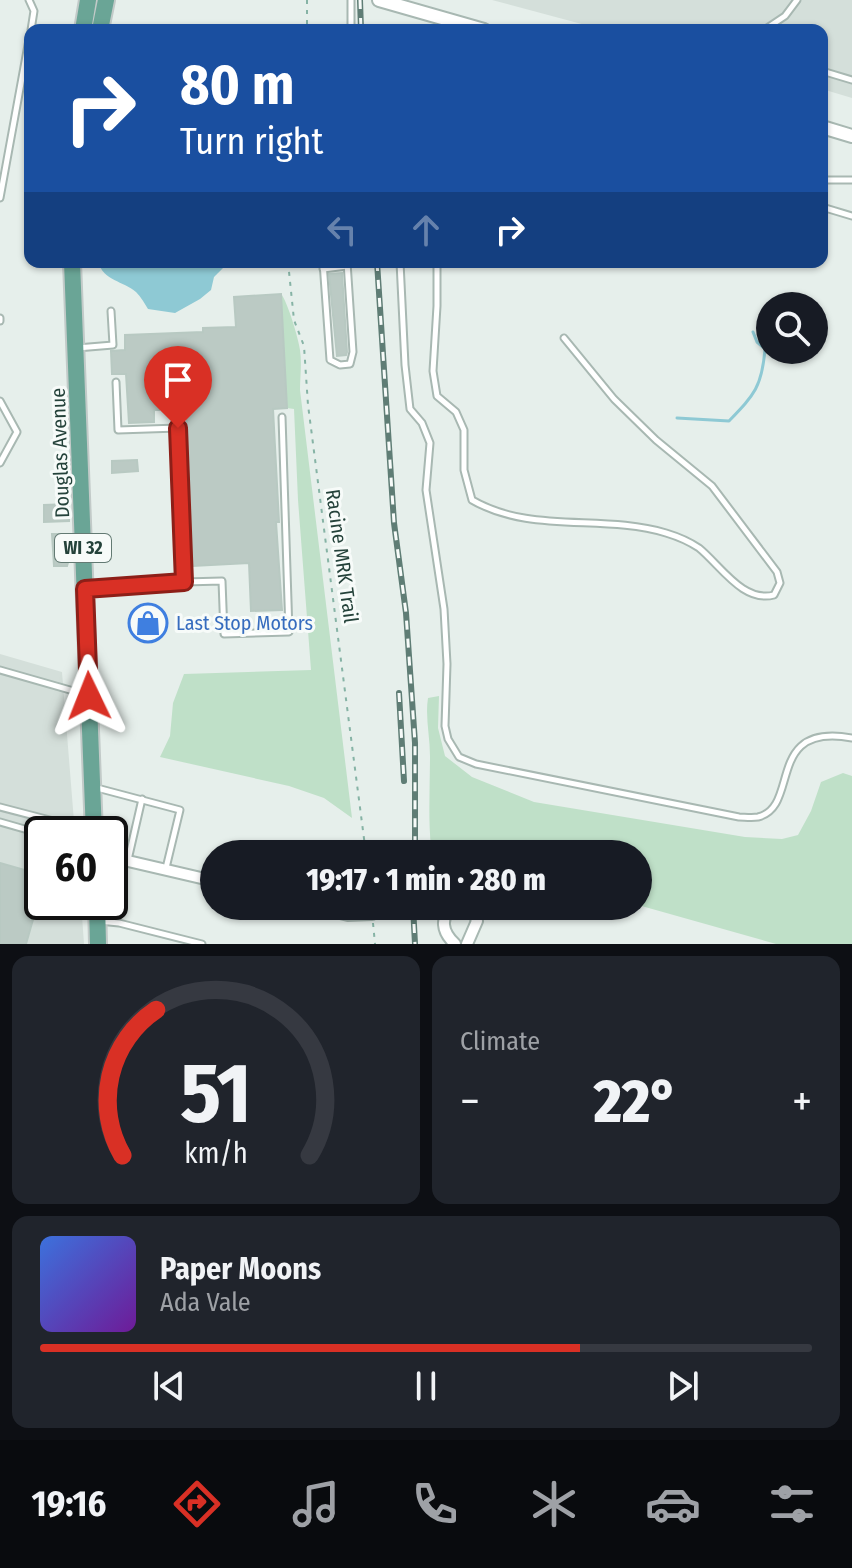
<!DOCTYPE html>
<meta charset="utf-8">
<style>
body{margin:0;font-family:"Fira Sans Condensed",sans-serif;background:#20242c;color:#f1f3f6;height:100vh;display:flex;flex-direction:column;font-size:30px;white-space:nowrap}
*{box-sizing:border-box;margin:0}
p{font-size:26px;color:#9ea1a6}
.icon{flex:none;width:44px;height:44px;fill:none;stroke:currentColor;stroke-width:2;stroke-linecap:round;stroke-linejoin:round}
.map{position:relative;height:944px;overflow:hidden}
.panel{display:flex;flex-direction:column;gap:12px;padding:12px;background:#0d0f14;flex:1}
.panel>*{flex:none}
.top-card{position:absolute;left:24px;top:24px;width:804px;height:244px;border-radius:16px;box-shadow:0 2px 6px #0004;background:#1a4fa0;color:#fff;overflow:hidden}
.fabs{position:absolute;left:756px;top:292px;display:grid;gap:16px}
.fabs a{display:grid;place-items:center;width:72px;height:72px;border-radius:50%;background:#171b24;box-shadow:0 2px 6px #0004;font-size:40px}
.speed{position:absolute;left:24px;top:816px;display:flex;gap:16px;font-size:40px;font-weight:700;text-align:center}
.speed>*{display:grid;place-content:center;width:104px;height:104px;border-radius:50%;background:#171b24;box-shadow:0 2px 6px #0004;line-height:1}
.speed .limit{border:4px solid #111;border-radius:12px;background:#fff;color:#111}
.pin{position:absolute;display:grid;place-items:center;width:68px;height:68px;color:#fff;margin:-82px -34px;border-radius:50% 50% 50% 0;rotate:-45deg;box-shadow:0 0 8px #0007}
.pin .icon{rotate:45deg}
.me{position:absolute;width:88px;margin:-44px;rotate:358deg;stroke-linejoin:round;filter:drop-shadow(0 0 6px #0008)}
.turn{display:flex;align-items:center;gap:28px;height:168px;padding:0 24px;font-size:36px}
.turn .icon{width:104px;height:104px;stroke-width:2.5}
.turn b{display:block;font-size:56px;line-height:68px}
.lanes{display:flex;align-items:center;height:76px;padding:0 24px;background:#0003;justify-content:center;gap:40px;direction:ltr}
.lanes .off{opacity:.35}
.big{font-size:60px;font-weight:800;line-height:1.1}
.panel .tile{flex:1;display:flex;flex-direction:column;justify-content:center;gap:12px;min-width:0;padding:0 28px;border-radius:16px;background:#20242c}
.panel .dial{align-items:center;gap:0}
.dial svg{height:208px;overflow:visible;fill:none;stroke:#363941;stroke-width:7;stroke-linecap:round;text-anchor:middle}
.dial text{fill:#f1f3f6;stroke:none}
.song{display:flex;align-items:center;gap:24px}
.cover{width:96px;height:96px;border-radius:12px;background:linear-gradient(135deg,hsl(220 70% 55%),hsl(280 70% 35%))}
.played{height:8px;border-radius:4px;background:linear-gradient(90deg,#d93025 70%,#363941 70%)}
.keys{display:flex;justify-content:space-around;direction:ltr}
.heat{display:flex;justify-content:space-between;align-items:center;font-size:44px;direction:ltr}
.panel .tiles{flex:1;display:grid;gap:12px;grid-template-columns:1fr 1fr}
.tile:last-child{grid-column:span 2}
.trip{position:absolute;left:200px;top:840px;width:452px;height:80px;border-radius:40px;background:#171b24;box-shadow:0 2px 6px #0004;font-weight:800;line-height:80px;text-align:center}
.dock{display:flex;height:128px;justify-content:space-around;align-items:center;background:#090b0e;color:#9ea1a6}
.dock .icon{width:56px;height:56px}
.dock .selected{color:#d93025}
.dock b{font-size:36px;color:#f1f3f6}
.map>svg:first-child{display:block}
.built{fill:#d4dfda}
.green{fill:#bfe0c8}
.water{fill:#8ec9d4}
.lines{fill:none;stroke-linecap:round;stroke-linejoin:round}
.stream{stroke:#8ec9d4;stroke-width:3}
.building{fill:#bbcac4;stroke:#b8c9c2;stroke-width:2}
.service-casing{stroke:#a8b8b2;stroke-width:9}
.minor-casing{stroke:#a8b8b2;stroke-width:14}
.tertiary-casing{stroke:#a8b8b2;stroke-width:16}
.primary-casing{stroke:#c2cac8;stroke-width:20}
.path{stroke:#86b3a5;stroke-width:2;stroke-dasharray:4 6;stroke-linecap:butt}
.service{stroke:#fff;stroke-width:5}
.minor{stroke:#fff;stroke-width:10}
.tertiary{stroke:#fff;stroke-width:12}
.primary{stroke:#6aa596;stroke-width:16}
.rail-casing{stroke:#5f7d75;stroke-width:6}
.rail{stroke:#f7fbf9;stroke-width:3;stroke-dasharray:9;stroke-linecap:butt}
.route-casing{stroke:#8d1f18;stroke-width:20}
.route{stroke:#d93025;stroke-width:14}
.labels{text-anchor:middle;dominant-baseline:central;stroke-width:6;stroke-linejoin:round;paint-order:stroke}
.shield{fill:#f7fbf9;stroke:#637a73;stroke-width:2}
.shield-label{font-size:18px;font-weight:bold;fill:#24423a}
.street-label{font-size:20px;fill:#24423a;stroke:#f7fbf9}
.shop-label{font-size:20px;fill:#366cbe;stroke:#f7fbf9;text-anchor:start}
</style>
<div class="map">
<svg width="852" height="944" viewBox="0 0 852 944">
<rect width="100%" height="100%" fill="#e6efeb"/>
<g class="built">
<path d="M492 0H852V98L822 89V30H604Z"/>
<path d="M0 654 62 672 75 834H42V902H81L84 944H0Z"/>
</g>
<g class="green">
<path d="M281 294C287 300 299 340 300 350 302 363 300 378 300 390L352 818 324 798 289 786 160 757 170 736 173 703 184 674 311 670 298 500 294 409 287 408Z"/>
<path d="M439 696 438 728 445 756 472 777 534 802 745 837 782 839 798 835 811 811 821 782 843 773 852 776V944H776L638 905V854H455L431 847C428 817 430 787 430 756 430 736 425 717 428 698Z"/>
</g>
<path class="water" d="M98 262H229L214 277 211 290 200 299 175 313 148 309C145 304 141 297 136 292 123 281 104 281 98 262Z"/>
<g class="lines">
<path class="stream" d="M677 418 729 421C754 395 762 387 765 349L757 342 753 332"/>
</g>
<g class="building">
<path d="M342 273 347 352 346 355 337 356 329 274Z"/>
<path d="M281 294 287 408 273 409 279 522H276L282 610 251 611 249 563 193 566 186 399 158 401 159 410H154V422L129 423 126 374H112L111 351 125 350V335L203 332V328L236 327 234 297Z"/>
<path d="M137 460 138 471 112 473V461Z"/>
<path d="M69 504V521L44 522V505Z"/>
<path d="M52 534H71V552L67 566H54Z"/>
<path d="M163 614V632L134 633 133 615Z"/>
<path d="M0 863 42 875V888L26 944H0Z"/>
</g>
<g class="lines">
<defs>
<g id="service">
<path d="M29 0 34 11 31 30"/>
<path d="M351 0V30"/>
<path d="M764 30 785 16 797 0"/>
<path d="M822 71 852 80"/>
<path d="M822 180H852"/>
<path d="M0 198 30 34"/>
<path d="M822 207 852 216"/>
<path d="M323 262 330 360 340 365 350 364 353 352 347 262"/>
<path d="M400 262 405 365 410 409 422 423 430 443 426 490 444 609 447 664 445 726 448 739 459 757 476 764 739 817C744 817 752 818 758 817 801 807 764 722 852 738"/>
<path d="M437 262V306L433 371 437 396 456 412 464 430V470L472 500C530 534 603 514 666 533 676 536 690 542 699 548 721 566 743 603 774 595L780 583 777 572 712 486 656 440 614 399 564 338"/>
<path d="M323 269 347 266"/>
<path d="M0 318V321"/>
<path d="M77 348 113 345 111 311"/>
<path d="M0 401 17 432 0 463"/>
<path d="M184 582 222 581 224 634 289 632 282 417"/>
<path d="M88 589 184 582 178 428 118 430 116 382"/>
<path d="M0 670 84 694"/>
<path d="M97 788 180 810 166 868"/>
<path d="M0 807 92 831"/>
<path d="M0 822 42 834"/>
<path d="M128 860 142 799"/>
<path d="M99 921 119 923 202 944"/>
</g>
<g id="minor">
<path d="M110 861H128L214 881"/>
<path d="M313 906 348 915 372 914"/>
<path d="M454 906C439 917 442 932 455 944"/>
<path d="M467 906 474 913 477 921 467 944"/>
</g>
<g id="tertiary">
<path d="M379 0 484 30"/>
<path d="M822 127 852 136"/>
</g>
<g id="primary">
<path d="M83 30 88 0"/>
<path d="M100 30 106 0"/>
<path d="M72 262 94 834"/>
<path d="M97 902 98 944"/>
</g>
</defs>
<use href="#service" class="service-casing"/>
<use href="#minor" class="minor-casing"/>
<use href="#tertiary" class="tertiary-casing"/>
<use href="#primary" class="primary-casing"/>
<g class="path">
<path d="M307 0V30"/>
<path d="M288 262 294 320 304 346 308 405 366 854"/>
<path d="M373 923 375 944"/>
</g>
<use href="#service" class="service"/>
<use href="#minor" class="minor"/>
<use href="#tertiary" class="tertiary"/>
<use href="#primary" class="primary"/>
<defs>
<g id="rail">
<path d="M360 0 361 30"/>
<path d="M377 262 394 523 406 613 415 743V854"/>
<path d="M399 693 404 781"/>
<path d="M413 906 415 944"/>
</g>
</defs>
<use href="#rail" class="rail-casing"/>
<use href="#rail" class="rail"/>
</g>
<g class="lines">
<defs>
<path id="route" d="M89 696 85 589 184 582 178 428"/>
</defs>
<use href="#route" class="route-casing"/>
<use href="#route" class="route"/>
</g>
<defs>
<symbol id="shop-ring" viewBox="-11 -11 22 22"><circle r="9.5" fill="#f7fbf9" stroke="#3f7fe0" stroke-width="1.5"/><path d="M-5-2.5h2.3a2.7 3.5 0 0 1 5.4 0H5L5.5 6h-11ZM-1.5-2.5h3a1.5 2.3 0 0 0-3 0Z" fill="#3f7fe0"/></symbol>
</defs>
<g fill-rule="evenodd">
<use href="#shop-ring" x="126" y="601" width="44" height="44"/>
</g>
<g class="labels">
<rect class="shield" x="55" y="534" width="56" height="28" rx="6"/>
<g class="shield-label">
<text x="83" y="548">WI 32</text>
</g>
<g class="street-label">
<text transform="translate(60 453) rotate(-92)">Douglas Avenue</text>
<text transform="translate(342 556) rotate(82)">Racine MRK Trail</text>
</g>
<g class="shop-label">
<text x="176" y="623">Last Stop Motors</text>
</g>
</g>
</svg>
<div class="fabs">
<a><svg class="icon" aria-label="search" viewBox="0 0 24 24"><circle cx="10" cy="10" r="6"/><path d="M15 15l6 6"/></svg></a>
</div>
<div class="speed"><div class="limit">60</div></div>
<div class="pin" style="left:178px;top:428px;background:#d93025"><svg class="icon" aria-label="arrive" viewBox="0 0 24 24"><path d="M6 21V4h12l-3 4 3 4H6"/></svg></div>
<svg class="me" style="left:89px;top:696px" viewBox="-20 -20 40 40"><path d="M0-17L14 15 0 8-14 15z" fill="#d93025" stroke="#fff" stroke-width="4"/></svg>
<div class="trip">19:17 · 1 min · 280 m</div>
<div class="top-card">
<div class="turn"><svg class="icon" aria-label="right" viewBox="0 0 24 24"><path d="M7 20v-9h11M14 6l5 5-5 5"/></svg><div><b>80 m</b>Turn right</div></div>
<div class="lanes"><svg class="icon off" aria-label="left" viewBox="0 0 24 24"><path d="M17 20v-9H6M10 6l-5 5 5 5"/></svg><svg class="icon off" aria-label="ahead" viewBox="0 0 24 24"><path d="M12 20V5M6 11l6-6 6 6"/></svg><svg class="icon" aria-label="right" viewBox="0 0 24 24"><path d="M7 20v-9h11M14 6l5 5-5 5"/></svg></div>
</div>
</div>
<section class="panel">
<div class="tiles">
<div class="tile dial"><svg viewBox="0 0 100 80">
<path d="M14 69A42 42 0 1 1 86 69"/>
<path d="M14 69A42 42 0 0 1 27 13" stroke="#d93025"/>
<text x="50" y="56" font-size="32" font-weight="700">51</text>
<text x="50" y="72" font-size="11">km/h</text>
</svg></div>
<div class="tile"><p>Climate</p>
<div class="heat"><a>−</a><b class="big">22°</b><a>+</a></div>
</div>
<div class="tile">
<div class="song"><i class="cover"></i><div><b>Paper Moons</b><p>Ada Vale</p></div></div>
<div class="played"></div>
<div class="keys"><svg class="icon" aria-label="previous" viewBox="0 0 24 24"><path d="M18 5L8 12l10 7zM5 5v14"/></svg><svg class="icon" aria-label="pause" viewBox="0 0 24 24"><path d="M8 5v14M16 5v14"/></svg><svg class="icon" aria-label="next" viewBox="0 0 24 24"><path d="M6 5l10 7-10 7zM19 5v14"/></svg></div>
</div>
</div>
</section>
<nav class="dock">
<b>19:16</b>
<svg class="icon selected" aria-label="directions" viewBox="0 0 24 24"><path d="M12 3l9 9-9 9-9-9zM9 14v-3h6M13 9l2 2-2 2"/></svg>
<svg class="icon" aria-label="music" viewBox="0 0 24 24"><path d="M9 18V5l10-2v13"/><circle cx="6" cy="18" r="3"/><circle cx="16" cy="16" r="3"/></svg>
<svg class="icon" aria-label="phone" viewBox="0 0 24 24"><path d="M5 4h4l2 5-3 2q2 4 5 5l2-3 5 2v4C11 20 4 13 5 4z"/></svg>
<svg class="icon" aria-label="climate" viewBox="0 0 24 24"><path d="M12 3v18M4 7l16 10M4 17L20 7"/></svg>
<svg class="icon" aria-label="car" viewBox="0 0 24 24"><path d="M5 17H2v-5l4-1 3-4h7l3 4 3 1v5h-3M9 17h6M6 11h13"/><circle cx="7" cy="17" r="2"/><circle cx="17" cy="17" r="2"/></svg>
<svg class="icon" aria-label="filters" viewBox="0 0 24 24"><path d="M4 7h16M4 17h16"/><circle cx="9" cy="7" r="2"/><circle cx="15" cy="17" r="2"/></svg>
</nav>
